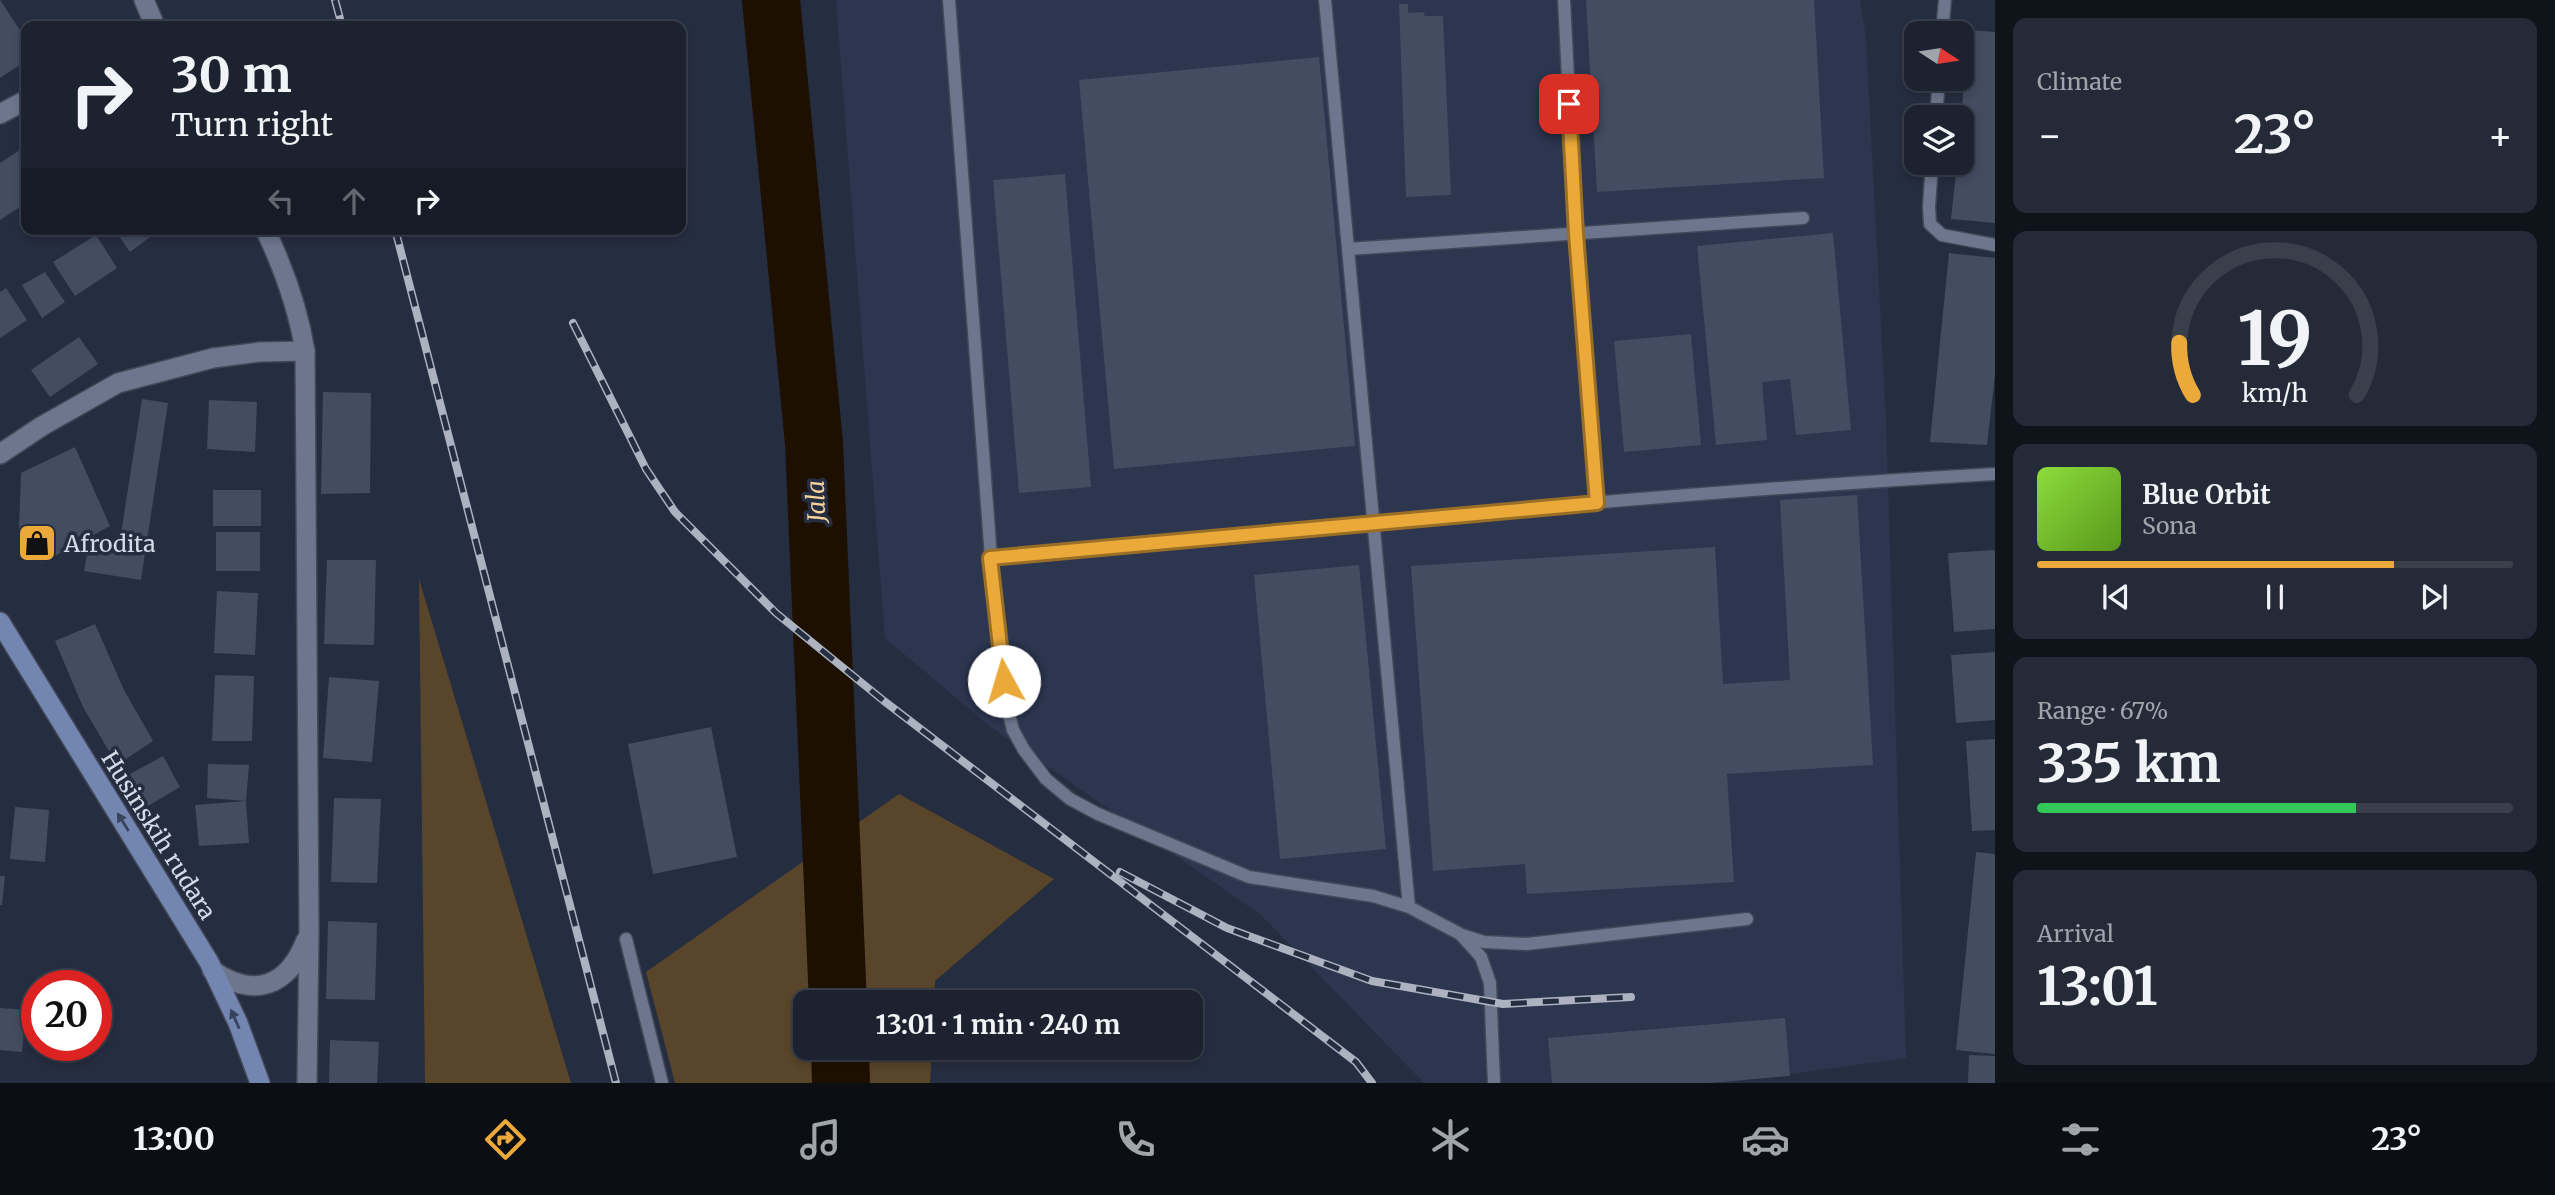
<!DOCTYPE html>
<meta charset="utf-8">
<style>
body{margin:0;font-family:Merriweather,serif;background:#252a38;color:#f1f3f6;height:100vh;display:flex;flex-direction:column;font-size:26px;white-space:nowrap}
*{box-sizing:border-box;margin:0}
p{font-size:23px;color:#a0a4ab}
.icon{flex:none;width:38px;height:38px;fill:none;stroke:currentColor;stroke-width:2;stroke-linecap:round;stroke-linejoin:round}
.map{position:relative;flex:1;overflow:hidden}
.panel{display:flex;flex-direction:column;gap:18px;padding:18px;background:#0f131a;width:560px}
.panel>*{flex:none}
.hud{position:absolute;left:21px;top:21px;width:665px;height:214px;border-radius:14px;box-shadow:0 4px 10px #0003,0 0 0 2px #3a3f4c;background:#1c2230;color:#f1f3f6;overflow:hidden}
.needle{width:46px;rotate:102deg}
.controls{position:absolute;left:1904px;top:21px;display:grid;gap:14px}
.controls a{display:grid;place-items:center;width:70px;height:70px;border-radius:14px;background:#1c2230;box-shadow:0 4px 10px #0003,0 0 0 2px #3a3f4c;font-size:35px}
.speed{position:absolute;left:21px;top:970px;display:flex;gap:14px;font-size:35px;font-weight:700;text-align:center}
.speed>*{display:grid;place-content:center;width:91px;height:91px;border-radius:50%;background:#1c2230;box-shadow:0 4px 10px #0003,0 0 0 2px #3a3f4c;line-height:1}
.speed .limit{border:10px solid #d22;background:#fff;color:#111}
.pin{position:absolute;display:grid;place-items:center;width:60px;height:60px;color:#fff;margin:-30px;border-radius:14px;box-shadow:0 4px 10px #0006}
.me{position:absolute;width:77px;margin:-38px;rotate:354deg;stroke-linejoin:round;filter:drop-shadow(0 0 5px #0008)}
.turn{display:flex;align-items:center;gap:24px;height:147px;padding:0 35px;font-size:32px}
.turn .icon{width:91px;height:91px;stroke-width:2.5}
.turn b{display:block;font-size:49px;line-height:60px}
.lanes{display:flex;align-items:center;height:66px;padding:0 35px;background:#0003;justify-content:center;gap:35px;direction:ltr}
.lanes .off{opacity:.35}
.big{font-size:52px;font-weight:700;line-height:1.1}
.panel .tile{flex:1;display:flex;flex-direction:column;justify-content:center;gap:10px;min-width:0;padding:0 24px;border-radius:14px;background:#252a38}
.panel .dial{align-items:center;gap:0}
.dial svg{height:182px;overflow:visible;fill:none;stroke:#3a3f4c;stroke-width:7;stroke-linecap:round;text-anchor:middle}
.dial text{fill:#f1f3f6;stroke:none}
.song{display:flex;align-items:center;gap:21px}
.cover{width:84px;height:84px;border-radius:10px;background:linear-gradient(135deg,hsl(90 70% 55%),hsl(90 70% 35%))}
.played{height:7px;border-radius:4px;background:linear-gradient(90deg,#eba93a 75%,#3a3f4c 75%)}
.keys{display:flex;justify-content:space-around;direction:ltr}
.heat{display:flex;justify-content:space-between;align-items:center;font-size:38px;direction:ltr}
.charge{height:10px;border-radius:5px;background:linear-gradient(90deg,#34c759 67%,#3a3f4c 0)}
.trip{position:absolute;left:793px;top:990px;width:410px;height:70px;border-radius:14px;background:#1c2230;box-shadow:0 4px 10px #0003,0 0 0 2px #3a3f4c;font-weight:700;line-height:70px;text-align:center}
.tab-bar{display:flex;height:112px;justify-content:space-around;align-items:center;background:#0b0e13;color:#a0a4ab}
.tab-bar .icon{width:49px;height:49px}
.tab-bar .active{color:#eba93a}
.tab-bar b{font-size:32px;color:#f1f3f6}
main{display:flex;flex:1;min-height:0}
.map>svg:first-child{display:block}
.built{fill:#2c364f}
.green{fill:#58452a}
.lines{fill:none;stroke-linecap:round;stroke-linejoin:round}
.river{stroke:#1e1000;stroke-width:58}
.building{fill:#434c60}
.service-casing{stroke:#424858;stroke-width:15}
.minor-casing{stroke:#424858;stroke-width:22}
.primary-casing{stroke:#424858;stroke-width:22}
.service{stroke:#6c768c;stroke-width:12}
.minor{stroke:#6c768c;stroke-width:19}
.primary{stroke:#7386b2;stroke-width:19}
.rail-casing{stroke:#adb2c1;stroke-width:8}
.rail{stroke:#252d40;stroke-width:5;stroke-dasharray:16;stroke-linecap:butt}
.oneway{fill:#38435c}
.route-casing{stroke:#996e26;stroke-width:18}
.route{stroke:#eba93a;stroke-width:12}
.labels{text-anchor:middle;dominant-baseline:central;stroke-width:7;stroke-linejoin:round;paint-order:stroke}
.poi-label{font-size:23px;fill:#d6dbe8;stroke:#252d40;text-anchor:start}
.street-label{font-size:23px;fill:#d6dbe8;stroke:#252d40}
.water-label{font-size:24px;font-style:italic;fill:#f8d19b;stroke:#252d40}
</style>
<main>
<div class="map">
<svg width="1995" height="1083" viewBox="0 0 1995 1083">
<rect width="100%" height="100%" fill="#252d40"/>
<path class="built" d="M836 0H1860L1866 38 1886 421 1906 1058 1726 1083H1424L1261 915 988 725 885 638Z"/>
<g class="green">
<path d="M419 579 571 1083H425Z"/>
<path d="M899 794 1054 879 935 981 934 1003H805V1048H932L930 1083H675L646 972Z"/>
</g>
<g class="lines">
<g class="river">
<path d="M771 0 814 443 838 1003"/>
<path d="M840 1048 841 1083"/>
</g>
</g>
<g class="building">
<path d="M0 0 26 39V61L0 78Z"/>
<path d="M1586 0H1814L1824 178 1597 192Z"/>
<path d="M1399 4H1408V13L1425 12 1424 16H1443L1451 195 1406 197Z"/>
<path d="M1969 30 1995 32V223L1951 219 1957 163H1962L1961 117Z"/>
<path d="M1319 57 1355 446 1114 469 1079 80Z"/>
<path d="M26 146V203L0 220V163Z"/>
<path d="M1065 174 1091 487 1019 493 993 180Z"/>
<path d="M114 229H161L130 252Z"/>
<path d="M1833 233 1851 430 1796 435 1790 379 1762 382 1767 440 1716 445 1697 246Z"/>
<path d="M96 235 117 268 75 296 53 262Z"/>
<path d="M1949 253 1995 258V375L1987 445 1930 442Z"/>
<path d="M45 272 65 302 42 318 22 285Z"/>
<path d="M6 288 27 320 0 338V292Z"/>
<path d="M1691 334 1701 445 1624 452 1614 341Z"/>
<path d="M79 337 98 364 50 397 31 370Z"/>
<path d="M323 392 371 393 370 493 321 494Z"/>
<path d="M142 399 168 403 141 580 84 571 88 549 118 553Z"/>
<path d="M209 400 257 402 255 452 207 449Z"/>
<path d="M75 447 110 526 42 563 19 529 21 473Z"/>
<rect x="213" y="490" width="48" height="36"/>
<path d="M1857 495 1873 765 1727 774 1734 882 1527 894 1525 864 1433 871 1411 566 1715 547 1723 684 1790 680 1780 500Z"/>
<rect x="216" y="532" width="44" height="39"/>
<path d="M1995 550V629L1954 632 1948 553Z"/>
<path d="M327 560H376L374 645 324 644Z"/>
<path d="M1359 565 1386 849 1280 859 1254 575Z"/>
<path d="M217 591 258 593 255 655 214 653Z"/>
<path d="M95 624 124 690 153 741 117 765 83 707 55 641Z"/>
<path d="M1995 652V720L1956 723 1951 655Z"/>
<path d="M215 675 254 676 252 741H212Z"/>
<path d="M329 677 379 681 372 762 323 758Z"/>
<path d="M711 727 737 857 653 874 628 744Z"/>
<path d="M1995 739V830L1972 831 1966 741Z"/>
<path d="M163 756 180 787 148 806 130 774Z"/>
<path d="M208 764 249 765 246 801 249 843 199 846 195 805 246 801 207 798Z"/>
<path d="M334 798 381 799 377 883 331 882Z"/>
<path d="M15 807 49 810 45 862 10 859Z"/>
<path d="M1976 852 1995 854V1054L1956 1050Z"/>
<path d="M0 876H5L2 905H0Z"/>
<path d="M328 921 377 923 375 1000 326 999Z"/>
<path d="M0 1008 26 1010 22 1052 0 1050Z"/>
<path d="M1785 1018 1790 1076 1709 1083H1552L1548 1038Z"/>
<path d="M330 1040 379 1042 377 1083H329Z"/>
<path d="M1969 1055 1995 1056V1083H1968Z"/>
</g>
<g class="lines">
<defs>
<g id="service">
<path d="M949 0 991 558 1007 706 1013 730 1024 750 1046 779 1070 799 1098 814 1249 877 1373 896 1409 907 1462 935 1484 942 1527 944 1747 919"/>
<path d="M1325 0 1409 907"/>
<path d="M1564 0 1576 235 1597 503"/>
<path d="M1942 33 1945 0"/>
<path d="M1936 117 1939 79"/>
<path d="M1932 163 1929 207 1930 224 1942 235 1995 245"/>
<path d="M1348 249 1803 218"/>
<path d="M991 558C1325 527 1660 493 1995 474"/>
<path d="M1462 936 1481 957 1490 983 1494 1083"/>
<path d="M626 939 662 1083"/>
</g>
<g id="minor">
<path d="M144 0 155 26"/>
<path d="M0 114 26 100"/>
<path d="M305 351 309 933 307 1083"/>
<path d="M0 454 42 426 118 383 213 358 260 352 305 351C298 308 284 269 265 229"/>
<path d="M212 970C254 999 288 987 306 940"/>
</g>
<path id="primary" d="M0 622 209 962 238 1023 260 1083"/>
</defs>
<use href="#service" class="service-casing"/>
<use href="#minor" class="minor-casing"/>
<use href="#primary" class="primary-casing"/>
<use href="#service" class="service"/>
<use href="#minor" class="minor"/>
<use href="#primary" class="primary"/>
<defs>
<g id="rail">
<path d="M335 0 342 26"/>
<path d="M395 229 616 1083"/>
<path d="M573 323 646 469 675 512 776 613 884 701 1356 1062 1372 1083"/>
<path d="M1120 872 1227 928 1372 981 1503 1004 1631 997"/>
</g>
</defs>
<use href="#rail" class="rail-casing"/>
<use href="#rail" class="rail"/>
</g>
<defs><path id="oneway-solid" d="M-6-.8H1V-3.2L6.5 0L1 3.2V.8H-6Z" transform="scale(1.75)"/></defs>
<g class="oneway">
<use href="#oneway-solid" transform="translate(123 822) rotate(-122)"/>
<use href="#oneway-solid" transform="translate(235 1019) rotate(-114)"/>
</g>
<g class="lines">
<defs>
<path id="route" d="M1004 681 990 558 1597 503 1576 234 1569 104"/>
</defs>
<use href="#route" class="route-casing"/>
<use href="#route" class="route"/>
</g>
<defs>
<symbol id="shop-square" viewBox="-11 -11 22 22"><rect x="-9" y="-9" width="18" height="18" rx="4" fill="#eba93a" stroke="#252d40"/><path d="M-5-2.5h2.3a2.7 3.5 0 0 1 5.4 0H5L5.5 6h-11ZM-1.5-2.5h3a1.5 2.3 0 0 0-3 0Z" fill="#111"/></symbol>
</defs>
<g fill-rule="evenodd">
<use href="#shop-square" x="15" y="521" width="44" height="44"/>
</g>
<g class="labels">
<g class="poi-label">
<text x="64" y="543">Afrodita</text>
</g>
<g class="street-label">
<text transform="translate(159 835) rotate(58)">Husinskih rudara</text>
</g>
<g class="water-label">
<text transform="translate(816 501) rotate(-92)">Jala</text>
</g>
</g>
</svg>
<div class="controls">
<a><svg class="needle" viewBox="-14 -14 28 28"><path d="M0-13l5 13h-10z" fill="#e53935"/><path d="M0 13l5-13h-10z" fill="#a0a4ab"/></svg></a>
<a><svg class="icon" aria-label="layers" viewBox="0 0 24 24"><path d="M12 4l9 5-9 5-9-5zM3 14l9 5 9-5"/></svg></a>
</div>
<div class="speed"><div class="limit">20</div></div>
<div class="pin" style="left:1569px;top:104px;background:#d93025"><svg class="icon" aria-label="arrive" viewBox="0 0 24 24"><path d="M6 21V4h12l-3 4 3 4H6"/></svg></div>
<svg class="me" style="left:1004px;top:681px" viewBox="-20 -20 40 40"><circle r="19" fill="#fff"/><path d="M0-13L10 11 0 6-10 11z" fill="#eba93a"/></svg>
<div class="trip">13:01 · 1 min · 240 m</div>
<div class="hud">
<div class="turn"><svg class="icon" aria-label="right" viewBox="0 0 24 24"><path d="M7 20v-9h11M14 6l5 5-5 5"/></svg><div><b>30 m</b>Turn right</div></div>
<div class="lanes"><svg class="icon off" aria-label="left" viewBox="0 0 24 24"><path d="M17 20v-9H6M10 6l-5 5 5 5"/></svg><svg class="icon off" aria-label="ahead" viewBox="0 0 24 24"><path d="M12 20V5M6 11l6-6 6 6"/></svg><svg class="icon" aria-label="right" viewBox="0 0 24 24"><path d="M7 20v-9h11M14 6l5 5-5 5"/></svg></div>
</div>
</div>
<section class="panel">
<div class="tile"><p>Climate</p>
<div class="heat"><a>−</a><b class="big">23°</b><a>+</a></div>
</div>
<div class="tile dial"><svg viewBox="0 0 100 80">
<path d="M14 69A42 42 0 1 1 86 69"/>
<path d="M14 69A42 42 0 0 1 8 46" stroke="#eba93a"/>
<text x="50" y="56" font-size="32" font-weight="700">19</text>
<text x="50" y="72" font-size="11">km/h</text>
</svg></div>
<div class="tile">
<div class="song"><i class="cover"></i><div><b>Blue Orbit</b><p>Sona</p></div></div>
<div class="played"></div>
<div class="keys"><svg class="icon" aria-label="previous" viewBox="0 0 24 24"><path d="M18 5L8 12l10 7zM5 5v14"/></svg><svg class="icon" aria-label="pause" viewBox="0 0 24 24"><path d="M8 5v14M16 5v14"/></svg><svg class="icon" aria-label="next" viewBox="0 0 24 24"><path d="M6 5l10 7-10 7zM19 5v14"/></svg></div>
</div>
<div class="tile"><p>Range · 67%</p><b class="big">335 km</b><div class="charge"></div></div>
<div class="tile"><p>Arrival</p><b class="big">13:01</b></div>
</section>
</main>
<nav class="tab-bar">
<b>13:00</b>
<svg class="icon active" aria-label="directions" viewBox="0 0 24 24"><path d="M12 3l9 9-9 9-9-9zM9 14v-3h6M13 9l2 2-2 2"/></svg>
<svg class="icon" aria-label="music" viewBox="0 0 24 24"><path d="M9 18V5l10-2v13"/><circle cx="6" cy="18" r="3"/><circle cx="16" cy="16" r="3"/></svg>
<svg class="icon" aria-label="phone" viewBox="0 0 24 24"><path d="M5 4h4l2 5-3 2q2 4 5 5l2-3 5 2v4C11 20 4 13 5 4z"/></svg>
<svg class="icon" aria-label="climate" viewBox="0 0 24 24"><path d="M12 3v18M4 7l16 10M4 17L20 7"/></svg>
<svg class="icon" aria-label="car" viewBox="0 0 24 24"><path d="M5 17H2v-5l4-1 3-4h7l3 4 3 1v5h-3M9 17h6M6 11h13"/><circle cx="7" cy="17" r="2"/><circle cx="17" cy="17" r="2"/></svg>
<svg class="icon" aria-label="filters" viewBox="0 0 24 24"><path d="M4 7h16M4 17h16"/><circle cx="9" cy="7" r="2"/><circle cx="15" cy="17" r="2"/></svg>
<b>23°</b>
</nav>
